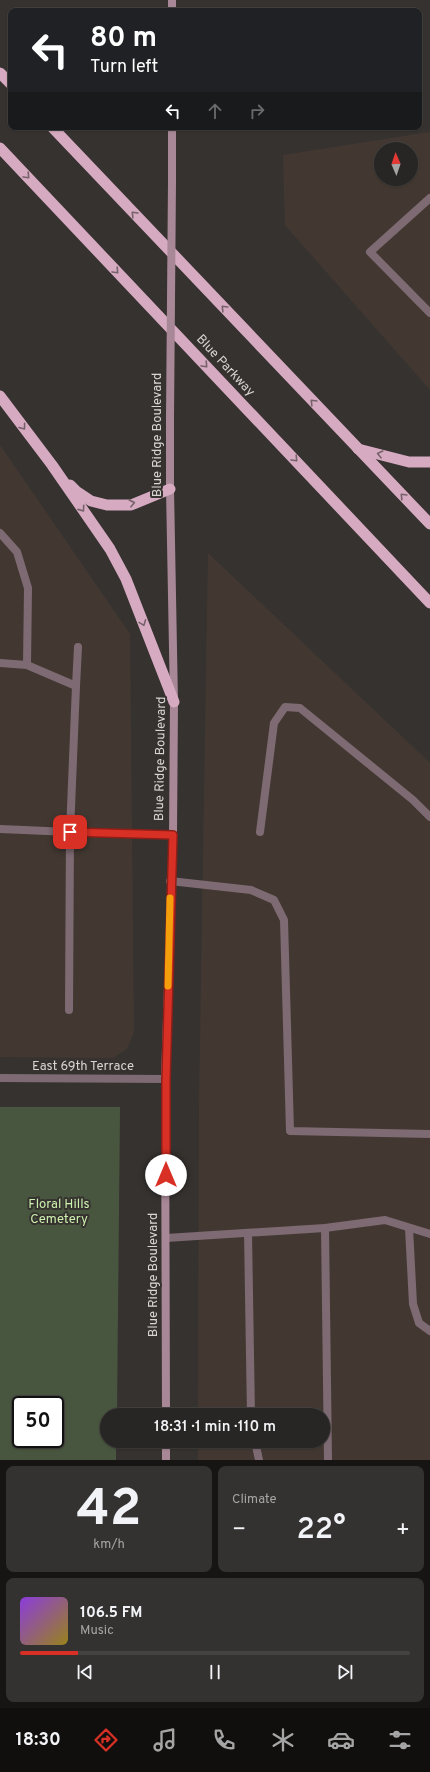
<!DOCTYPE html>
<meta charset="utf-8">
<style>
body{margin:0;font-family:Overpass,sans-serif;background:#343231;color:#f1f3f6;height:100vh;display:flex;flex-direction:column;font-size:15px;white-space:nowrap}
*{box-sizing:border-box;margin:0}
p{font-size:13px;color:#a5a5a6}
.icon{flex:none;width:22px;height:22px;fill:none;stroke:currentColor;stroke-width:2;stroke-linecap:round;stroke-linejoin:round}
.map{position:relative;height:1460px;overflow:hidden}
.drawer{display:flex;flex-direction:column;gap:6px;padding:6px;background:#161514;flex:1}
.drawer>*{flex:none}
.banner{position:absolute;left:8px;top:8px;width:414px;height:122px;border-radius:8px;box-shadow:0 1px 3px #0004,0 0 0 1px #444341;background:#202124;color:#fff;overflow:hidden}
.needle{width:26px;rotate:358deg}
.tools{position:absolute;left:374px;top:142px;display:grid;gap:8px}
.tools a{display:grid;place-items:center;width:44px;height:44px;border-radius:50%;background:#282624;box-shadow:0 1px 3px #0004,0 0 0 1px #444341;font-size:20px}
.speed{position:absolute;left:12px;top:1396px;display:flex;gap:8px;font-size:20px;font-weight:700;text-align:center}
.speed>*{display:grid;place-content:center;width:52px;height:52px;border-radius:50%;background:#282624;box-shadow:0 1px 3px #0004,0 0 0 1px #444341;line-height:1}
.speed .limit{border:2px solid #111;border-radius:6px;background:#fff;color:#111}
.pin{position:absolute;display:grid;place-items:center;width:34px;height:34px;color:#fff;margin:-17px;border-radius:8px;box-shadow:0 2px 6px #0006}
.me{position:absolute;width:44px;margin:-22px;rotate:0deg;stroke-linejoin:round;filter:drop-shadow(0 0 3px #0008)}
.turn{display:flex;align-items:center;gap:14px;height:84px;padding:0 16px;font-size:18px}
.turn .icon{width:52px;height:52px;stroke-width:2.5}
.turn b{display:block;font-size:28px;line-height:34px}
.lanes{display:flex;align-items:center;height:38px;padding:0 16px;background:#0003;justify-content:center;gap:20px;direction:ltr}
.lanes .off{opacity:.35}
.big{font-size:30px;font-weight:600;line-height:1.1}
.drawer .card{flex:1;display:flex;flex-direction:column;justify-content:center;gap:6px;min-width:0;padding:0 14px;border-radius:8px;background:#343231}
.drawer .dial{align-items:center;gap:0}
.dial b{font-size:52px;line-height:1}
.song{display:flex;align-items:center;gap:12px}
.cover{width:48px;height:48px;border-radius:6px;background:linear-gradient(135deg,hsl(270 70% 55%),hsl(50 70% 35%))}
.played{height:4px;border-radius:2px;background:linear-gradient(90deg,#d93025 15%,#444341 15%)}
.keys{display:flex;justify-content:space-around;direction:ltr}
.heat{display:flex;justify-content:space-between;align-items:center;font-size:22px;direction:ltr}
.drawer .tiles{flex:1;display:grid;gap:6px;grid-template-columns:1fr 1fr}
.card:last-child{grid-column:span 2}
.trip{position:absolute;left:100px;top:1408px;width:230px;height:40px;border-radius:20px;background:#282624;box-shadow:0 1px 3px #0004,0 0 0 1px #444341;font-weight:600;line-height:40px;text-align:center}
.tabs{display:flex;height:64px;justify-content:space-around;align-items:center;background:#100f0e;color:#a5a5a6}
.tabs .icon{width:28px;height:28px}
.tabs .selected{color:#d93025}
.tabs b{font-size:18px;color:#f1f3f6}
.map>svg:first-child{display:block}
.built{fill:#423831;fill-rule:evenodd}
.green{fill:#49563f;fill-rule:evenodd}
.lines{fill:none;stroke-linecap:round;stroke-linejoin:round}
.service{stroke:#7e6a73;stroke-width:8}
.secondary{stroke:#a88897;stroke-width:8}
.trunk{stroke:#d6aac0;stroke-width:11}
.secondary-bridge{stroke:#a88897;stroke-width:8}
.oneway{stroke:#76626a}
.route-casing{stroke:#8d1f18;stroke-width:10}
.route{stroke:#d93025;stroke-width:7}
.slow{stroke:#f59e0b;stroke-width:7}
.labels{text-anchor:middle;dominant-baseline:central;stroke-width:4;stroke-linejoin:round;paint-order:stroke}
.street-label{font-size:13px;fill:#d8d5d3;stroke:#363230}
.park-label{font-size:13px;fill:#ccf0ad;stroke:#363230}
</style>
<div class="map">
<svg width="430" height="1460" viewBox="0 0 430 1460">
<rect width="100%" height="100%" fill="#363230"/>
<g class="built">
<path d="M430 132V390L285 225 283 155ZM381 149H411V179H381Z"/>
<path d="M0 445 130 634 134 1032 127 1049 113 1058 0 1057Z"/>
<path d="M208 553 430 763V1460H198V1441H323V1415H198L199 1102Z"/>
</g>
<path class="green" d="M0 1107H120L117 1415H107V1441H116V1460H0ZM21 1405H55V1439H21Z"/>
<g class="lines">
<g class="service">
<path d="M430 198 370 252 430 313"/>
<path d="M0 533 17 552 28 588 27 665 76 686 70 832 173 835"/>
<path d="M0 663 27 665"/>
<path d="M76 686 78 647"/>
<path d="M0 829 70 832 69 1010"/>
<path d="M260 832 274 723 285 707 300 708 413 800 430 817"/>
<path d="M170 881 251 890 274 900 284 920 290 1131 430 1134"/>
<path d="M0 1078 165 1079"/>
<path d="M325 1228 328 1460"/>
<path d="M409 1228 413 1304 419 1323 430 1331"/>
<path d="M248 1233 251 1415"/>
<path d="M166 1238 325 1228 385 1220 430 1234"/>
<path d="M255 1441 259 1460"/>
</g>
<g class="secondary">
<path d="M172 11V0"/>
<path d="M172 181V127"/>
<path d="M166 1415 165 1079 173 835 174 702 170 489V418"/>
<path d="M166 1441V1460"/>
</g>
<g class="trunk">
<path d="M0 73 11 84"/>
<path d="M52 127 430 524"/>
<path d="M0 148 430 603"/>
<path d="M0 396 52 465 110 549 126 579 174 702"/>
<path d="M358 449 409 462H430"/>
<path d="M70 485 76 491 91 501 107 505H131L170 489"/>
</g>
<path class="secondary-bridge" d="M170 418 172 181"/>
</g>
<defs><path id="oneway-chevron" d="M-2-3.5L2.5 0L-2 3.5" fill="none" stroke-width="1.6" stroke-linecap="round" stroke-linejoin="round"/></defs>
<g class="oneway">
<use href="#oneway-chevron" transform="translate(27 176) rotate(47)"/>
<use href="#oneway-chevron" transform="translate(134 214) rotate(-134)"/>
<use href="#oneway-chevron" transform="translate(116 271) rotate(47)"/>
<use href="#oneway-chevron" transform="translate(224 308) rotate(-134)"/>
<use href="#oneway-chevron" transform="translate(205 365) rotate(47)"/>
<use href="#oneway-chevron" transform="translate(313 402) rotate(-134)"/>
<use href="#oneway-chevron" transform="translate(23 427) rotate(53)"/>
<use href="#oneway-chevron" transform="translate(380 454) rotate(-166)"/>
<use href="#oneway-chevron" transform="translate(295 459) rotate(47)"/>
<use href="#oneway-chevron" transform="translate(403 496) rotate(-134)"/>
<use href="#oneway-chevron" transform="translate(132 503) rotate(-14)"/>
<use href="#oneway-chevron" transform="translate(82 509) rotate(55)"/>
<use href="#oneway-chevron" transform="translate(143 623) rotate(69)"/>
</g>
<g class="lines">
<defs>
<path id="route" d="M70 832 173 835 166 1080V1175"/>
</defs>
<use href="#route" class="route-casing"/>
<use href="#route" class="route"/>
<path class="slow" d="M168 986 170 898"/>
</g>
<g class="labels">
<g class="street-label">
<text transform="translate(225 366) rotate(47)">Blue Parkway</text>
<text transform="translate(158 435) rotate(-90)">Blue Ridge Boulevard</text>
<text transform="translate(161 759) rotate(-89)">Blue Ridge Boulevard</text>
<text x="83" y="1067">East 69th Terrace</text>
<text transform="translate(154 1275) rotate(-90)">Blue Ridge Boulevard</text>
</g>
<g class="park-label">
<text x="59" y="1205">Floral Hills<tspan x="59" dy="15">Cemetery</tspan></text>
</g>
</g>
</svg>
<div class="tools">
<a><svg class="needle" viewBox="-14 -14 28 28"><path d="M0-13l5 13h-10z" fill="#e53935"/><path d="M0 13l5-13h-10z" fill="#a5a5a6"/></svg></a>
</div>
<div class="speed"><div class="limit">50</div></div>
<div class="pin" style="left:70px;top:832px;background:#d93025"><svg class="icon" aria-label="arrive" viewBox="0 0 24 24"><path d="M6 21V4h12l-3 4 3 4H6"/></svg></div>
<svg class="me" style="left:166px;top:1175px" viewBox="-20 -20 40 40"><circle r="19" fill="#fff"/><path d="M0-13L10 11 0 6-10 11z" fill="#d93025"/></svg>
<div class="trip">18:31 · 1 min · 110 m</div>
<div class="banner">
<div class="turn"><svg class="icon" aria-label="left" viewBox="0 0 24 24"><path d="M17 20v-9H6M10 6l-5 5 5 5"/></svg><div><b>80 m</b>Turn left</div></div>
<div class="lanes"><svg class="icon" aria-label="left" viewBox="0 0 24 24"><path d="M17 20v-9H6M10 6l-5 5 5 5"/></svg><svg class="icon off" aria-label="ahead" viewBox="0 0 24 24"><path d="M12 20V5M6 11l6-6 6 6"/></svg><svg class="icon off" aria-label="right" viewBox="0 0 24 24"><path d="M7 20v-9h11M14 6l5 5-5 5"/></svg></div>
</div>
</div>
<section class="drawer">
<div class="tiles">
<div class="card dial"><b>42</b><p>km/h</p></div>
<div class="card"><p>Climate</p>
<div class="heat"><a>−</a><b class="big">22°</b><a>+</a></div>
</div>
<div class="card">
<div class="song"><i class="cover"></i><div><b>106.5 FM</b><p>Music</p></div></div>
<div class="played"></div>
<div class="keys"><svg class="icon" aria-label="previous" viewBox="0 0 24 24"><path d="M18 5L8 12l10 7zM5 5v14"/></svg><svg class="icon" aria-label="pause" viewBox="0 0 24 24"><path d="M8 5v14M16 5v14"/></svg><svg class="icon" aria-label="next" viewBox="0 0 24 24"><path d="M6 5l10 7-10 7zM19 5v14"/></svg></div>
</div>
</div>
</section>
<nav class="tabs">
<b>18:30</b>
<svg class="icon selected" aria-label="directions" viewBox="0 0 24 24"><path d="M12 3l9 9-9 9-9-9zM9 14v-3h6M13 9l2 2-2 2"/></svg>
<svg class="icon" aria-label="music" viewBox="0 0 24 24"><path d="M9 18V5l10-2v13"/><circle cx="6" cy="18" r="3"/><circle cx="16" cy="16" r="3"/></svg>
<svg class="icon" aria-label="phone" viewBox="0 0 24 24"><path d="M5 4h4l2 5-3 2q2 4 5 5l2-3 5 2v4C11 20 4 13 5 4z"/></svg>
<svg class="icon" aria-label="climate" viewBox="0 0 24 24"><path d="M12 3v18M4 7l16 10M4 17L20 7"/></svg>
<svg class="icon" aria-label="car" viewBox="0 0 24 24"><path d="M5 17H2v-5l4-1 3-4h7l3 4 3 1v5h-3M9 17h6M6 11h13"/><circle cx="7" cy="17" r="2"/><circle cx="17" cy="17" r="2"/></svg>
<svg class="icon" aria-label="filters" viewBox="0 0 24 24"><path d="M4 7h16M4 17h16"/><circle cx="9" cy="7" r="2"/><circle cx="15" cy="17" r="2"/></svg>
</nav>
